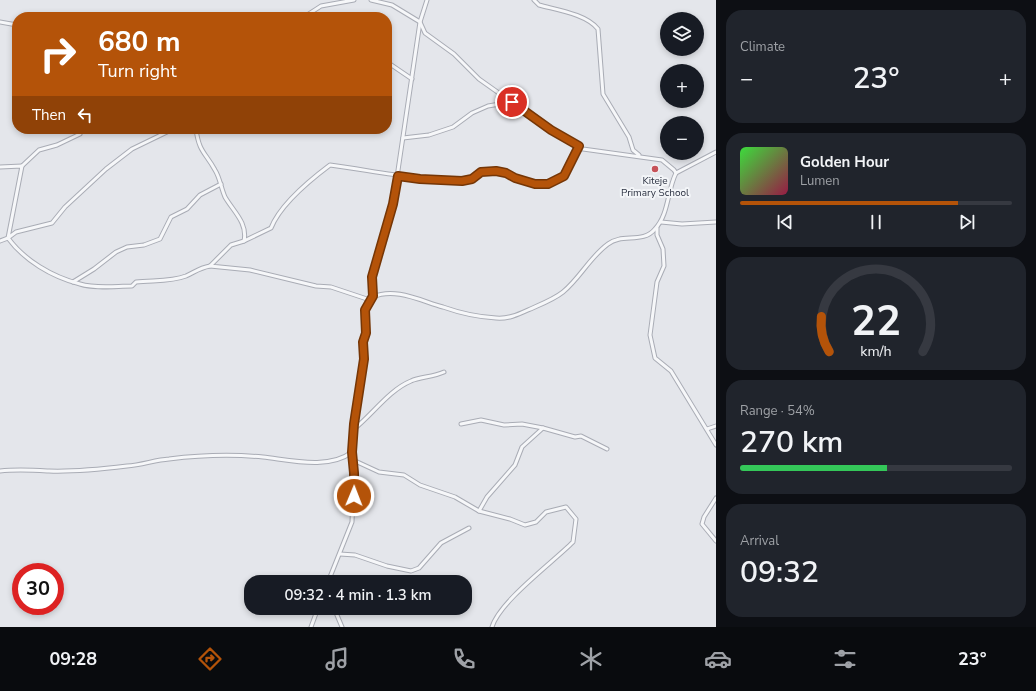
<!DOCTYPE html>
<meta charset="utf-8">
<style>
body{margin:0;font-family:"Nunito Sans",sans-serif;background:#20242c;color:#f1f3f6;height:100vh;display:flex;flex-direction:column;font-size:15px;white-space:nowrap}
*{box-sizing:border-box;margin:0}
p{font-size:13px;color:#9ea1a6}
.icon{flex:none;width:22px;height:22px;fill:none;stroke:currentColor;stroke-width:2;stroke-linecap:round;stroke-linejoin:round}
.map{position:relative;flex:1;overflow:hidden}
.sheet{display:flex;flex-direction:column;gap:10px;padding:10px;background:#0d0f14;width:320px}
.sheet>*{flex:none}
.top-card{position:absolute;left:12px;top:12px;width:380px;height:122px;border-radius:16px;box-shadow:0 2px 6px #0003;background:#b45309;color:#fff;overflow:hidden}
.buttons{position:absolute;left:660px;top:12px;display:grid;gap:8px}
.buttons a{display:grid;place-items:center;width:44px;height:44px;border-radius:50%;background:#171b24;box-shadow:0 2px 6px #0003;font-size:20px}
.speed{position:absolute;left:12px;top:563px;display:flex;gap:8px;font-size:20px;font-weight:700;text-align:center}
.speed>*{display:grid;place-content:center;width:52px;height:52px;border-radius:50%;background:#171b24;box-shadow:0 2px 6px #0003;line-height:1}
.speed .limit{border:6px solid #d22;background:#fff;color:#111}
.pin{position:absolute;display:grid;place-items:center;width:34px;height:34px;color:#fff;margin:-17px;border:2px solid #fff;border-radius:50%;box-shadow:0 1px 4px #0007}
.me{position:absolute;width:44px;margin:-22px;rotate:1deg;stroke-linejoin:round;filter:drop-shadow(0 0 3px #0008)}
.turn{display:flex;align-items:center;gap:14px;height:84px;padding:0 20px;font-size:18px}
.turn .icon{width:52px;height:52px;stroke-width:2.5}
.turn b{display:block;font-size:28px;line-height:34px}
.then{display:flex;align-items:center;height:38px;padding:0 20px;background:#0003;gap:8px;font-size:15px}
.big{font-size:30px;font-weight:600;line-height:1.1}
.sheet .card{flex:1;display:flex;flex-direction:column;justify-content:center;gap:6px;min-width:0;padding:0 14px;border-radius:16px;background:#20242c}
.sheet .dial{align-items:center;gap:0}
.dial svg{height:104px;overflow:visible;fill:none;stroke:#363941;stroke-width:7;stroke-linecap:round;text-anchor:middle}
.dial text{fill:#f1f3f6;stroke:none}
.song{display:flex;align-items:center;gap:12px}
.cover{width:48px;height:48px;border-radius:6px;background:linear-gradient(135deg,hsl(120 70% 55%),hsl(340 70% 35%))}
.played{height:4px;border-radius:2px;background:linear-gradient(90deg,#b45309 80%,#363941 80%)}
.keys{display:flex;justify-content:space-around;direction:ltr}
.heat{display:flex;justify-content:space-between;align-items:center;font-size:22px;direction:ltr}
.charge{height:6px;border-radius:3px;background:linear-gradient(90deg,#34c759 54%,#363941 0)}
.trip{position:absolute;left:244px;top:575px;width:228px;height:40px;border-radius:16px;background:#171b24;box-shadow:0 2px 6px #0003;font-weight:600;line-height:40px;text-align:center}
.dock{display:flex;height:64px;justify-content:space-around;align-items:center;background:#090b0e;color:#9ea1a6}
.dock .icon{width:28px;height:28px}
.dock .on{color:#b45309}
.dock b{font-size:18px;color:#f1f3f6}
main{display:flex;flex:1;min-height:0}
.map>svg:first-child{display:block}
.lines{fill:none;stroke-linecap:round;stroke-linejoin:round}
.street-casing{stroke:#a9acb5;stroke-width:5}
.street{stroke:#f6f7f9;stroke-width:3}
.route-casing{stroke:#753606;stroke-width:10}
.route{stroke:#b45309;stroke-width:7}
.poi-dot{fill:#c65259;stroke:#f3f5f8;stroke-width:1.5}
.labels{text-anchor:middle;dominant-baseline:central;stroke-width:4;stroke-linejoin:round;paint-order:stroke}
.poi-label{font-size:10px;fill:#2c3242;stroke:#f3f5f8}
</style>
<main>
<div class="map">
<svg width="716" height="627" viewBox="0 0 716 627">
<rect width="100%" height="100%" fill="#e4e6eb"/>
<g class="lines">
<defs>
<g id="street">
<path d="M371 0 392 5 420 22 425 33 454 54 479 79 551 130 583 149 662 160 674 170 676 173 716 152"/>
<path d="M534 0 539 5C557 10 586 14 598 29L603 94 629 137 633 150 639 155"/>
<path d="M304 17 321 6 354 0"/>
<path d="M0 22 17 25"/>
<path d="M387 62 412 79"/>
<path d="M196 129C199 152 205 152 215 170 220 178 221 188 225 197 233 211 248 223 244 241L271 228C280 205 310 180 330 165 374 171 416 180 460 181 475 181 479 170 498 171 518 173 534 192 556 181 569 174 573 159 579 146"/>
<path d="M403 138 429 135 453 127 472 113 488 106 512 102"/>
<path d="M22 166 39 150 57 145 80 134"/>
<path d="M0 167 22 166 8 238 16 232 52 223 65 207 106 169 132 149 167 132 170 129"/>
<path d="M661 222 682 224 716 222"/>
<path d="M657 228V235L663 249 664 266 657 282 650 335 655 358 671 371 716 445"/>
<path d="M0 241 8 238C24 260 52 277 80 284 96 289 116 286 132 286L136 282C152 280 171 282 186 276 195 272 199 268 210 266"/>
<path d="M244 241 231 245 210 266 250 270 316 286 331 287 370 300"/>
<path d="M73 282 94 269 116 252 127 247 144 245 160 239 171 217 187 209 200 195 221 184"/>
<path d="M373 297C395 287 421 301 443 307 460 313 478 317 496 318 508 319 517 315 528 310 539 305 553 300 563 292 580 278 590 257 608 244 622 233 643 244 655 229 669 214 667 191 676 173"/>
<path d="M461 424 481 420 504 425 522 424 543 428 522 447 515 465 487 497 479 511"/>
<path d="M543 428 575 437 581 436 607 449"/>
<path d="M354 429C372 415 389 390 411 381 420 377 433 377 444 372"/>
<path d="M707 429 716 426"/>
<path d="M353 460 379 472 404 475 420 485 455 497 479 511 510 519 525 525 536 522 546 512 566 507 576 519 573 542C552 563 500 601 492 627"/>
<path d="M0 471C17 469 32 470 49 471 74 472 102 469 127 466 142 465 155 460 169 459 201 455 232 454 263 457 290 460 329 470 352 452"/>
<path d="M716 498 704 517 702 524 716 541"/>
<path d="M340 554 355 555 387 566 411 571 419 568 441 543 469 528"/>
<path d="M328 582 352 522 354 473 352 452 354 424 363 359V342L366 333 365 310 373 296 372 277 393 204 420 22 427 0"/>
<path d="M334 608 342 627"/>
<path d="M311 627 318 608"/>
</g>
</defs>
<use href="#street" class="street-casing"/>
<use href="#street" class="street"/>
</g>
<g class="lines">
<defs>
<path id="route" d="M354 496V473L352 452 354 424 364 359 363 342 366 333 365 310 373 296 372 277 393 204 398 176 420 179 462 181 472 179 481 172 496 171 506 173 515 178 535 184H548L564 176 579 146 551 130 512 102"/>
</defs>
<use href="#route" class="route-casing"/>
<use href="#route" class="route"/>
</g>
<circle class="poi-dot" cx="655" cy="169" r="4"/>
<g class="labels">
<g class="poi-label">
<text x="655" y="181">Kiteje<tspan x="655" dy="12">Primary School</tspan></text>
</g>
</g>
</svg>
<div class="buttons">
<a><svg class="icon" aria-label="layers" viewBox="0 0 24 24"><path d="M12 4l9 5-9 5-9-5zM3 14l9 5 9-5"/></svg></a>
<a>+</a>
<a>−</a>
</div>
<div class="speed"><div class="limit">30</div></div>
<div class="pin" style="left:512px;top:102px;background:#d93025"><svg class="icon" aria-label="arrive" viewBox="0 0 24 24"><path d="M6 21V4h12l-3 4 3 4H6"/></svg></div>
<svg class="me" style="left:354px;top:496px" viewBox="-20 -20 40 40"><circle r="17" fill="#b45309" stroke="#fff" stroke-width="3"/><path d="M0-11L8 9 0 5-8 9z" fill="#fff"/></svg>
<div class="trip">09:32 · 4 min · 1.3 km</div>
<div class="top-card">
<div class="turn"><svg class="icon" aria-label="right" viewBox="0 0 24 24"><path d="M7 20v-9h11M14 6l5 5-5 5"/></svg><div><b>680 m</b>Turn right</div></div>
<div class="then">Then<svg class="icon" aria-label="left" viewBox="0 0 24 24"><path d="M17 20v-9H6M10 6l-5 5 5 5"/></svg></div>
</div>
</div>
<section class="sheet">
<div class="card"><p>Climate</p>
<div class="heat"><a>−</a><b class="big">23°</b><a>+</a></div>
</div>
<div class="card">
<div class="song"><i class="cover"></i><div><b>Golden Hour</b><p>Lumen</p></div></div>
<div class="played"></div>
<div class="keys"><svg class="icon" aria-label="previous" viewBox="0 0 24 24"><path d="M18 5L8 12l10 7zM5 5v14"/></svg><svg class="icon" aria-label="pause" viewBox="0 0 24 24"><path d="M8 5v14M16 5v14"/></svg><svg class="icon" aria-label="next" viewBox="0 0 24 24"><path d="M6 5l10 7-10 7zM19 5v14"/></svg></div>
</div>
<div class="card dial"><svg viewBox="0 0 100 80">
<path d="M14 69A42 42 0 1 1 86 69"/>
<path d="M14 69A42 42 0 0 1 8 42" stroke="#b45309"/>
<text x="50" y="56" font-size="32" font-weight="700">22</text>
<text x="50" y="72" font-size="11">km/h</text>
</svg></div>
<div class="card"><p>Range · 54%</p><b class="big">270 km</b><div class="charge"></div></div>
<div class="card"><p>Arrival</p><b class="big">09:32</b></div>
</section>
</main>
<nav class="dock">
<b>09:28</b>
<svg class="icon on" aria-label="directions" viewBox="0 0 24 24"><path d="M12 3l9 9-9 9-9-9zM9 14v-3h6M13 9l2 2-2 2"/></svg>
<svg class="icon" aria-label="music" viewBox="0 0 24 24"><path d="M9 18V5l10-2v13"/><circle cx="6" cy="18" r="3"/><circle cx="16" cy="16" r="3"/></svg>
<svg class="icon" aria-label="phone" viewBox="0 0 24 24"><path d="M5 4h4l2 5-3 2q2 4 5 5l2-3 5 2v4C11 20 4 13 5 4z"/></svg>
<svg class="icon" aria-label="climate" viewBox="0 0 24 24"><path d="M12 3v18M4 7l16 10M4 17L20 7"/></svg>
<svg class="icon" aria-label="car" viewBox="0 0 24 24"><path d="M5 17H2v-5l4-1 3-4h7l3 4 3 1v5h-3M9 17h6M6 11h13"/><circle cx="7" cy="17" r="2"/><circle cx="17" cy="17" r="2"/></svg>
<svg class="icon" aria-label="filters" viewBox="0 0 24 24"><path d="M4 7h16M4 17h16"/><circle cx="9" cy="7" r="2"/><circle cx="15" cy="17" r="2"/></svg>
<b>23°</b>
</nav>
